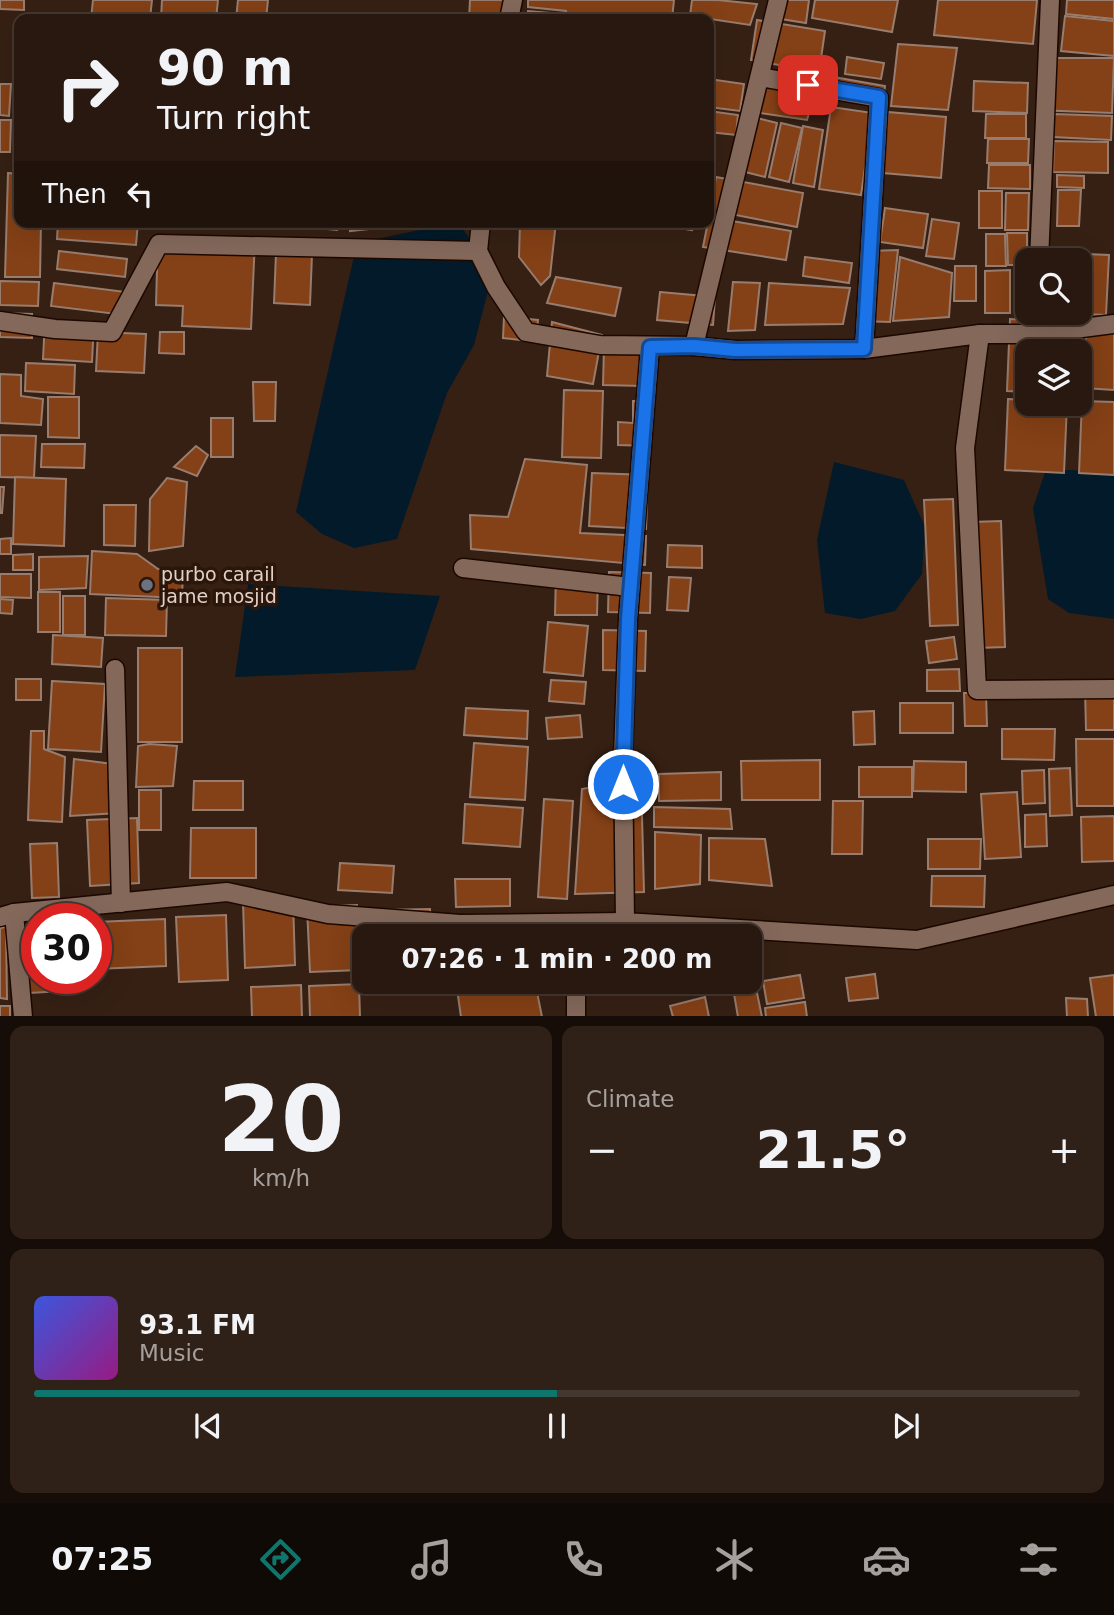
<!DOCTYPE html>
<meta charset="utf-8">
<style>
body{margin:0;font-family:"DejaVu Sans",sans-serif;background:#302118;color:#f1f3f6;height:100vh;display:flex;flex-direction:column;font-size:26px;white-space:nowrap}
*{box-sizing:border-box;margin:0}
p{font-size:23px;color:#a5a09e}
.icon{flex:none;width:38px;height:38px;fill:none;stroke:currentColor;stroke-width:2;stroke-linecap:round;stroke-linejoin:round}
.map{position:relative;height:1016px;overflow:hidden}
.side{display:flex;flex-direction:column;gap:10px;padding:10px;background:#160d08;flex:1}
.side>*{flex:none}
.banner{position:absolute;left:14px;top:14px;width:700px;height:214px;border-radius:14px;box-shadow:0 7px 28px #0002,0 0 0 2px #44372f;background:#28180f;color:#f1f3f6;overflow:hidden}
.fabs{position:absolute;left:1015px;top:248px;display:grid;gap:14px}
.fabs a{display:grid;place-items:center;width:77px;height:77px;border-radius:14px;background:#28180f;box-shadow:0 7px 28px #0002,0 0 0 2px #44372f;font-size:35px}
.speed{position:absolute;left:21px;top:903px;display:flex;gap:14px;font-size:35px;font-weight:700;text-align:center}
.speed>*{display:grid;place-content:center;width:91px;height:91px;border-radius:50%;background:#28180f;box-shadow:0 7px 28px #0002,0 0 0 2px #44372f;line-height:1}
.speed .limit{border:10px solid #d22;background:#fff;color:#111}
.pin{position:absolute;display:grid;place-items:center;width:60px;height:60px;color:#fff;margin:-30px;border-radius:14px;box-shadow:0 4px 10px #0006}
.me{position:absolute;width:77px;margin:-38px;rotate:0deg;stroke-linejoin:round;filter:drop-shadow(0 0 5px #0008)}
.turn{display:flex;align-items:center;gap:24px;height:147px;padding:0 28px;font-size:32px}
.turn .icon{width:91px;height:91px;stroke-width:2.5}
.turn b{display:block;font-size:49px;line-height:60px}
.then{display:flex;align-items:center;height:66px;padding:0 28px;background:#0003;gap:14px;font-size:26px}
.big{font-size:52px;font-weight:600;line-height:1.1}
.side .card{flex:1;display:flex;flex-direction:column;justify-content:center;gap:10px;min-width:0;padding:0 24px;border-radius:14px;background:#302118}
.side .dial{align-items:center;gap:0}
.dial b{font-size:91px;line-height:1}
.song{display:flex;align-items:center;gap:21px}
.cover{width:84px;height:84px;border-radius:10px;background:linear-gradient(135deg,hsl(230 70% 55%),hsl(310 70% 35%))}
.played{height:7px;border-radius:4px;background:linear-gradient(90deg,#0f766e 50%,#44372f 50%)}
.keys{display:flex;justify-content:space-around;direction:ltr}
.heat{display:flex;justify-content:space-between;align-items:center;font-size:38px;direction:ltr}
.side .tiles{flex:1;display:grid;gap:10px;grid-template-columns:1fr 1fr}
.card:last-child{grid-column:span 2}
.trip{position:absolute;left:352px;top:924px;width:410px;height:70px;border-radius:14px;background:#28180f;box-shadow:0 7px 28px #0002,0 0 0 2px #44372f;font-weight:600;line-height:70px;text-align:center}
.tabs{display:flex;height:112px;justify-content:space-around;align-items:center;background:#100a06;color:#a5a09e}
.tabs .icon{width:49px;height:49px}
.tabs .selected{color:#0f766e}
.tabs b{font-size:32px;color:#f1f3f6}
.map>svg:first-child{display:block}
.water{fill:#021a29}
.building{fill:#844016;stroke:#987c6d;stroke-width:2}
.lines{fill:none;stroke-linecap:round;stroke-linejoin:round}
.minor-casing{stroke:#1d0801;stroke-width:21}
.minor{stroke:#84695b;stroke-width:18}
.route-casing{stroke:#114b97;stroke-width:18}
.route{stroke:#1a73e8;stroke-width:12}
.worship-dot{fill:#6b7280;stroke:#2c160a;stroke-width:2.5}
.labels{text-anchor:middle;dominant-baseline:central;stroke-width:7;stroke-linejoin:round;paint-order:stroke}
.poi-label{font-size:19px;fill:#e0d0c8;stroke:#2c160a;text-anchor:start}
</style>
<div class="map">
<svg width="1114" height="1017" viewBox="0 0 1114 1017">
<rect width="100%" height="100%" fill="#362014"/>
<g class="water">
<path d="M458 222 493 272 474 345 447 393 397 539 354 548 322 534 296 512 357 243Z"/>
<path d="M834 462 904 480 925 527 922 574 895 611 861 619 825 613 817 540Z"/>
<path d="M1046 469 1114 472V619L1069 613 1048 599 1033 508Z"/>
<path d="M248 584 440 596 415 670 235 677Z"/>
</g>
<g class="building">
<path d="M0 0H24V10L0 9Z"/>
<path d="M93 0H152L150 19H91Z"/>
<path d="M162 0H218L216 19H161Z"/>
<path d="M238 0H268L266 19H236Z"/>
<path d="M470 0H505L504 19H469Z"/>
<path d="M528 0H674L672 19H566V11L528 7Z"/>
<path d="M692 0H718L757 4 750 25 690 16Z"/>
<path d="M771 0H809L806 23 768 17Z"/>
<path d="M815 0H898L892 32 812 18Z"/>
<path d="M938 0H1037L1033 44 934 35Z"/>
<path d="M1067 0H1114V19L1066 14Z"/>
<path d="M528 11 562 14 561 19H527Z"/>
<path d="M1065 16 1114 21V56L1061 51Z"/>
<path d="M757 20 825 31 819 72 751 60Z"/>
<path d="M898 44 957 48 948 110 891 106Z"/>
<path d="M847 57 884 63 881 79 845 74Z"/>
<path d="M1042 58H1114L1112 113 1036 110Z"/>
<path d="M828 76 885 86 882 107 825 97Z"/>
<path d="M709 79 744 84 740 111 709 107Z"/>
<path d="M974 81 1028 83 1027 113 973 111Z"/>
<path d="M767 83 816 90 807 120 760 113Z"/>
<path d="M0 84H11L9 116 0 115Z"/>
<path d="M17 90H19V141H15Z"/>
<path d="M831 107 873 113 861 195 819 189Z"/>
<path d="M709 111 738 115 736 135 709 132Z"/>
<path d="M888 112 946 117 941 178 883 173Z"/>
<path d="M986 114H1026V138H985Z"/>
<path d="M1054 114 1112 116 1111 140 1053 137Z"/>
<path d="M757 118 777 123 765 177 745 172Z"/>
<path d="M0 120H11L10 152H0Z"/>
<path d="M781 123 802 128 789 182 769 177Z"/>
<path d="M803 126 823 130 814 187 793 183Z"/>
<path d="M988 139H1029L1028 163H987Z"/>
<path d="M1054 141 1108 142V173L1053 172Z"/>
<path d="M989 165H1030V189L988 188Z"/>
<path d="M8 173 19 174V222H41L40 277H5Z"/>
<path d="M1057 175 1084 176V188L1057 187Z"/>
<path d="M716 177 803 193 797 227 710 210Z"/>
<path d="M1058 190H1081L1079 226H1057Z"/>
<rect x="979" y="191" width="23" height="37"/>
<path d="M1006 193H1029L1028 230H1005Z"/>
<path d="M885 208 928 214 923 248 880 242Z"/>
<path d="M709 217 791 231 786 260 703 247Z"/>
<path d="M932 219 959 223 954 259 926 256Z"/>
<path d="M58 222H138L136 245 57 239Z"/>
<path d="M237 222H279V226L237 225Z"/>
<path d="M295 222H338L337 230 295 226Z"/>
<path d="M351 222H432L350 231Z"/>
<path d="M520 222H556L550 276 541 285 519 257Z"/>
<path d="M640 222H693L692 230Z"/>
<path d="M1007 233H1027V265H1008Z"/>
<path d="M986 234H1005L1006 266H986Z"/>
<path d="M158 235 255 239 251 329 182 326 183 306 156 305Z"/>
<path d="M898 250 890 322 859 321 869 251Z"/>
<path d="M59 251 127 259 125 277 57 269Z"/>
<path d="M1038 252 1109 255 1106 315 1067 313H1080V261H1038Z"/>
<path d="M276 253 312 254 310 305 274 303Z"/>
<path d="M805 257 852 263 849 283 803 276Z"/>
<path d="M900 257 952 273 949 317 893 321Z"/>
<path d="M955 266H976V301H954Z"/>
<path d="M1010 270V313H985V271Z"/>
<path d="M556 277 621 288 615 316 547 303Z"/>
<path d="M0 281 39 282 38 306 0 305Z"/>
<path d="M733 282 760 283 755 330 728 331Z"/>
<path d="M54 283 126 292 124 315 51 306Z"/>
<path d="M769 283 850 288 843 324 765 325Z"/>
<path d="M660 292 715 297 713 325 657 320Z"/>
<path d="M0 313 32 314V338L0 337Z"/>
<path d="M1087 316 1114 318V390L1084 388Z"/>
<path d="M504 317 538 320 536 342 503 338Z"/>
<path d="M1010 319 1069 322 1068 352H1027V392L1007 391Z"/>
<path d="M45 320 94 322 92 362 43 359Z"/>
<path d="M552 322 602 335 593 384 547 376Z"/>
<path d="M98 332 146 334 144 373 96 371Z"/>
<path d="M160 332H184V354L159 353Z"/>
<path d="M604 347 644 348 643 386 603 385Z"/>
<path d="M26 363 75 365 74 394 25 391Z"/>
<path d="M0 374 21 375V396L43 399 41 425 0 423Z"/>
<path d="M253 382H276L275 421H254Z"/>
<path d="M564 390 603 391 601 458 562 457Z"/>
<path d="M48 397H79V438L48 437Z"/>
<path d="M1008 399 1027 400V404H1067L1064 473 1005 470Z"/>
<path d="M633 401 652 402 651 446 618 445V422L633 423Z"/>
<path d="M1082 401 1114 402V475L1079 473Z"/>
<rect x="211" y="418" width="22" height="39"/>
<path d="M0 435 36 436 34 478 0 477Z"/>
<path d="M42 444H85L84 468 41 467Z"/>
<path d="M196 446 208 455 197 476 174 467Z"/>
<path d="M525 459 587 465 580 533 646 536 645 565 471 549 470 515 508 517Z"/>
<path d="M592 473 648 475 646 529 589 526Z"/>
<path d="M15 477 66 479 64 546 13 544Z"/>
<path d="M167 478 187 482 183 546 149 551 150 499Z"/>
<path d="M0 487H4L2 513H0Z"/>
<path d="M953 499 958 625 930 626 924 500Z"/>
<path d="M104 505H136L135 546 104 545Z"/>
<path d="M1001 521 1005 647 977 648 972 522Z"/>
<path d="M11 538V554H0V539Z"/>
<path d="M668 545 702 546V568L667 567Z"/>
<path d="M92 551 137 554 158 569 183 570 182 598 90 594Z"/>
<path d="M33 554V570H13V555Z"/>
<path d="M88 556 86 588 39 590V557Z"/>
<path d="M609 572 651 573 650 613 608 612Z"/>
<path d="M0 574H31V598L0 597Z"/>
<path d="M556 574 598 576 597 615H555Z"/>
<path d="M669 577 691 578 688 611 667 610Z"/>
<rect x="38" y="592" width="22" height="40"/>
<rect x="63" y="596" width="22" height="39"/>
<path d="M106 598 167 600 166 636 105 635Z"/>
<path d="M0 599 13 600 12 614 0 613Z"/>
<path d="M548 622 588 626 583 676 544 672Z"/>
<path d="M603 630 646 631 645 671 603 670Z"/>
<path d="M53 635 103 638 101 667 52 664Z"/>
<path d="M954 637 957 659 929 663 926 641Z"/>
<rect x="138" y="648" width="44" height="94"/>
<path d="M959 669 960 691H927V670Z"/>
<rect x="16" y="679" width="25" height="21"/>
<path d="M551 680 586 682 584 704 549 701Z"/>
<path d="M52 681 105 684 101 752 48 749Z"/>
<path d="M1114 688V730H1086L1085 689Z"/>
<path d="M964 693H986L987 726H965Z"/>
<rect x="900" y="703" width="53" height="30"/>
<path d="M466 708 528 711 527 739 464 735Z"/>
<path d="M874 711 875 744 854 745 853 712Z"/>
<path d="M580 715 582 737 548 739 546 718Z"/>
<path d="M1002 729H1055L1054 760 1002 759Z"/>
<path d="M31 731H44V749L65 757 62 822 28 820Z"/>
<path d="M1076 739H1114V806H1077Z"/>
<path d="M474 743 528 747 525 800 470 797Z"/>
<path d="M149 744 177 746 173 786 136 787 138 746Z"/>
<path d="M74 759 121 765 118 813 70 816Z"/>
<path d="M820 760V800H742L741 761Z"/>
<path d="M914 761 966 762V792L913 791Z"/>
<rect x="859" y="767" width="53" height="30"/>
<path d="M1070 768 1072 815 1050 816 1049 769Z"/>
<path d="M1044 770 1045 803 1023 804 1022 771Z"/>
<path d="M721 772V800L659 801V774Z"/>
<path d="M641 777 644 892 575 894 582 789Z"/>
<path d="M194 781H243V810H193Z"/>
<rect x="139" y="790" width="22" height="40"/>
<path d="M1017 792 1021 857 985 859 981 794Z"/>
<path d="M544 799 573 801 567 899 538 897Z"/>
<path d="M833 801H863L862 854H832Z"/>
<path d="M465 804 523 808 520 847 463 843Z"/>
<path d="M654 807 730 809 732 829 654 827Z"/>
<path d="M1046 814 1047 846 1025 847V815Z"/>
<path d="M1114 816V861L1082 862 1081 817Z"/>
<path d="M137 818 139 883 90 886 87 820Z"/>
<path d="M191 828H256V878H190Z"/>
<path d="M655 832 701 835 700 884 655 889Z"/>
<path d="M709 838 765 839 772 886 709 880Z"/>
<path d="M928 839H981L980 869H928Z"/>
<path d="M57 843 59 897 32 898 30 844Z"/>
<path d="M340 863 394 866 392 893 338 890Z"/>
<path d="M932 876H985L984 907 931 906Z"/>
<path d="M455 879H510V906L456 907Z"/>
<path d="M293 900 295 965 245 968 243 902Z"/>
<path d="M357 905 360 970 310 972 307 907Z"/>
<path d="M430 909 431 936H382L380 910Z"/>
<path d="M226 915 228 980 179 982 176 917Z"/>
<path d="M165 919 166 966 96 969V922Z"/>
<path d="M25 925H37V978H81L82 990 29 993Z"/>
<path d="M6 927 7 999 0 998V928Z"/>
<path d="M525 928 526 936H449L448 934Z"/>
<path d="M875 974 878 998 849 1001 846 978Z"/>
<path d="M800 975 804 998 767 1004 763 981Z"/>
<path d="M1114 975V1017H1096L1090 978Z"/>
<path d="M456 982H535L542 1017H461Z"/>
<path d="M359 984 360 1017H310L309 986Z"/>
<path d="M301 985 302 1017H252L251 987Z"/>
<path d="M756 988 762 1017H738L734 994Z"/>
<path d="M705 997 709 1017H673L670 1006Z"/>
<path d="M1066 998 1087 999 1088 1017H1067Z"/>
<path d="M805 1002 807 1017H766L765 1008Z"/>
<rect x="0" y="1006" width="10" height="11"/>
</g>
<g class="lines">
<defs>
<g id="minor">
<path d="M509 19 513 0"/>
<path d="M760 77 879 98 864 349"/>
<path d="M481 222 478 251 496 287 526 332 600 345 694 346 735 350 864 349 980 334H1036L1114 324"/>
<path d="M1039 261 1050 0"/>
<path d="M0 321 55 329 112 332 159 244 478 251"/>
<path d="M980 334 965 448 977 690 1114 689"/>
<path d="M1036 334 1037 313"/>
<path d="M694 346 778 0"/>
<path d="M650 347 628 619 623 757 625 922 917 940 1114 895"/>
<path d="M463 568 630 587"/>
<path d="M115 669 121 903"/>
<path d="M14 913 227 892 328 914 460 924 625 922 604 936"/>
<path d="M0 917 14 913 23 1017"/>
<path d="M576 1017V982"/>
</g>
</defs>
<use href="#minor" class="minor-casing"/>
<use href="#minor" class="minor"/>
</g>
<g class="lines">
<defs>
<path id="route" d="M623 784 628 619 650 347 694 346 735 350 864 349 879 97 808 85"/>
</defs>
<use href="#route" class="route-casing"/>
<use href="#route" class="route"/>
</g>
<circle class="worship-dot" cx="147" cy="585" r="7"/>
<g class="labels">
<g class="poi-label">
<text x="161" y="574">purbo carail<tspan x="161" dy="22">jame mosjid</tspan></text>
</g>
</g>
</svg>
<div class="fabs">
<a><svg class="icon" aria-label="search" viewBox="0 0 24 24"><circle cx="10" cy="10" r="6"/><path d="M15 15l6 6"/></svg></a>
<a><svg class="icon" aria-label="layers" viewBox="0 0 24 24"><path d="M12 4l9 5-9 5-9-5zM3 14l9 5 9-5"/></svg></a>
</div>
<div class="speed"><div class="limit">30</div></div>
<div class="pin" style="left:808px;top:85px;background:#d93025"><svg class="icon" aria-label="arrive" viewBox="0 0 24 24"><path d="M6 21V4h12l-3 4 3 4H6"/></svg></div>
<svg class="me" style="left:623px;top:784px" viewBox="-20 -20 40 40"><circle r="17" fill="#1a73e8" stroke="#fff" stroke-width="3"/><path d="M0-11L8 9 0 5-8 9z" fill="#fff"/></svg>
<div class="trip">07:26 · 1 min · 200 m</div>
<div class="banner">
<div class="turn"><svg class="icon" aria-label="right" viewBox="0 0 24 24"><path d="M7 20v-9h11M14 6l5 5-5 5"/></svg><div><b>90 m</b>Turn right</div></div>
<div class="then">Then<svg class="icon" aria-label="left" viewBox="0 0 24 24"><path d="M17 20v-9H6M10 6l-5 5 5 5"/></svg></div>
</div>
</div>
<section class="side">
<div class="tiles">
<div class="card dial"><b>20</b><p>km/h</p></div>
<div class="card"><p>Climate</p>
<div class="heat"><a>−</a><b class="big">21.5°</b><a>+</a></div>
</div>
<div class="card">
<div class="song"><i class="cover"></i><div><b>93.1 FM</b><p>Music</p></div></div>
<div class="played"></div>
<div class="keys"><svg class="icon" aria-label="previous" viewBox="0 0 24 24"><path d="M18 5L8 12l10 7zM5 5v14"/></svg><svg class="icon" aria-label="pause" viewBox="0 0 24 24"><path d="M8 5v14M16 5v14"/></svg><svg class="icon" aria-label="next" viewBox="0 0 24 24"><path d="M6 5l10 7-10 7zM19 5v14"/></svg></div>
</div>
</div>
</section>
<nav class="tabs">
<b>07:25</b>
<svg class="icon selected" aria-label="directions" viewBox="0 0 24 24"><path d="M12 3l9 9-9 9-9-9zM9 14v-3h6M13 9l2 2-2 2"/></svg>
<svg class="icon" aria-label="music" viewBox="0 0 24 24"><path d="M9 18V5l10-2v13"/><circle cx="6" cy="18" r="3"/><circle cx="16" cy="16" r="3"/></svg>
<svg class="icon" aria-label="phone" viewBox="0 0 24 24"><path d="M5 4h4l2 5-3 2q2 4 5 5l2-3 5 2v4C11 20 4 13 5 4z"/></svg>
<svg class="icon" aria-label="climate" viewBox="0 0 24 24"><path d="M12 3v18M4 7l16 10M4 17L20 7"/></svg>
<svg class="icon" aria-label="car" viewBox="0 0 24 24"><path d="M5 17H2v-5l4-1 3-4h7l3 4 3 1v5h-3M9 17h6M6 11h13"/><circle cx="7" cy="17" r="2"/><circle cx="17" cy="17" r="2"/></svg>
<svg class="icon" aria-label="filters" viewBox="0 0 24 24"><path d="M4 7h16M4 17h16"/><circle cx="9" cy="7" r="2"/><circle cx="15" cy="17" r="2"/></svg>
</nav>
